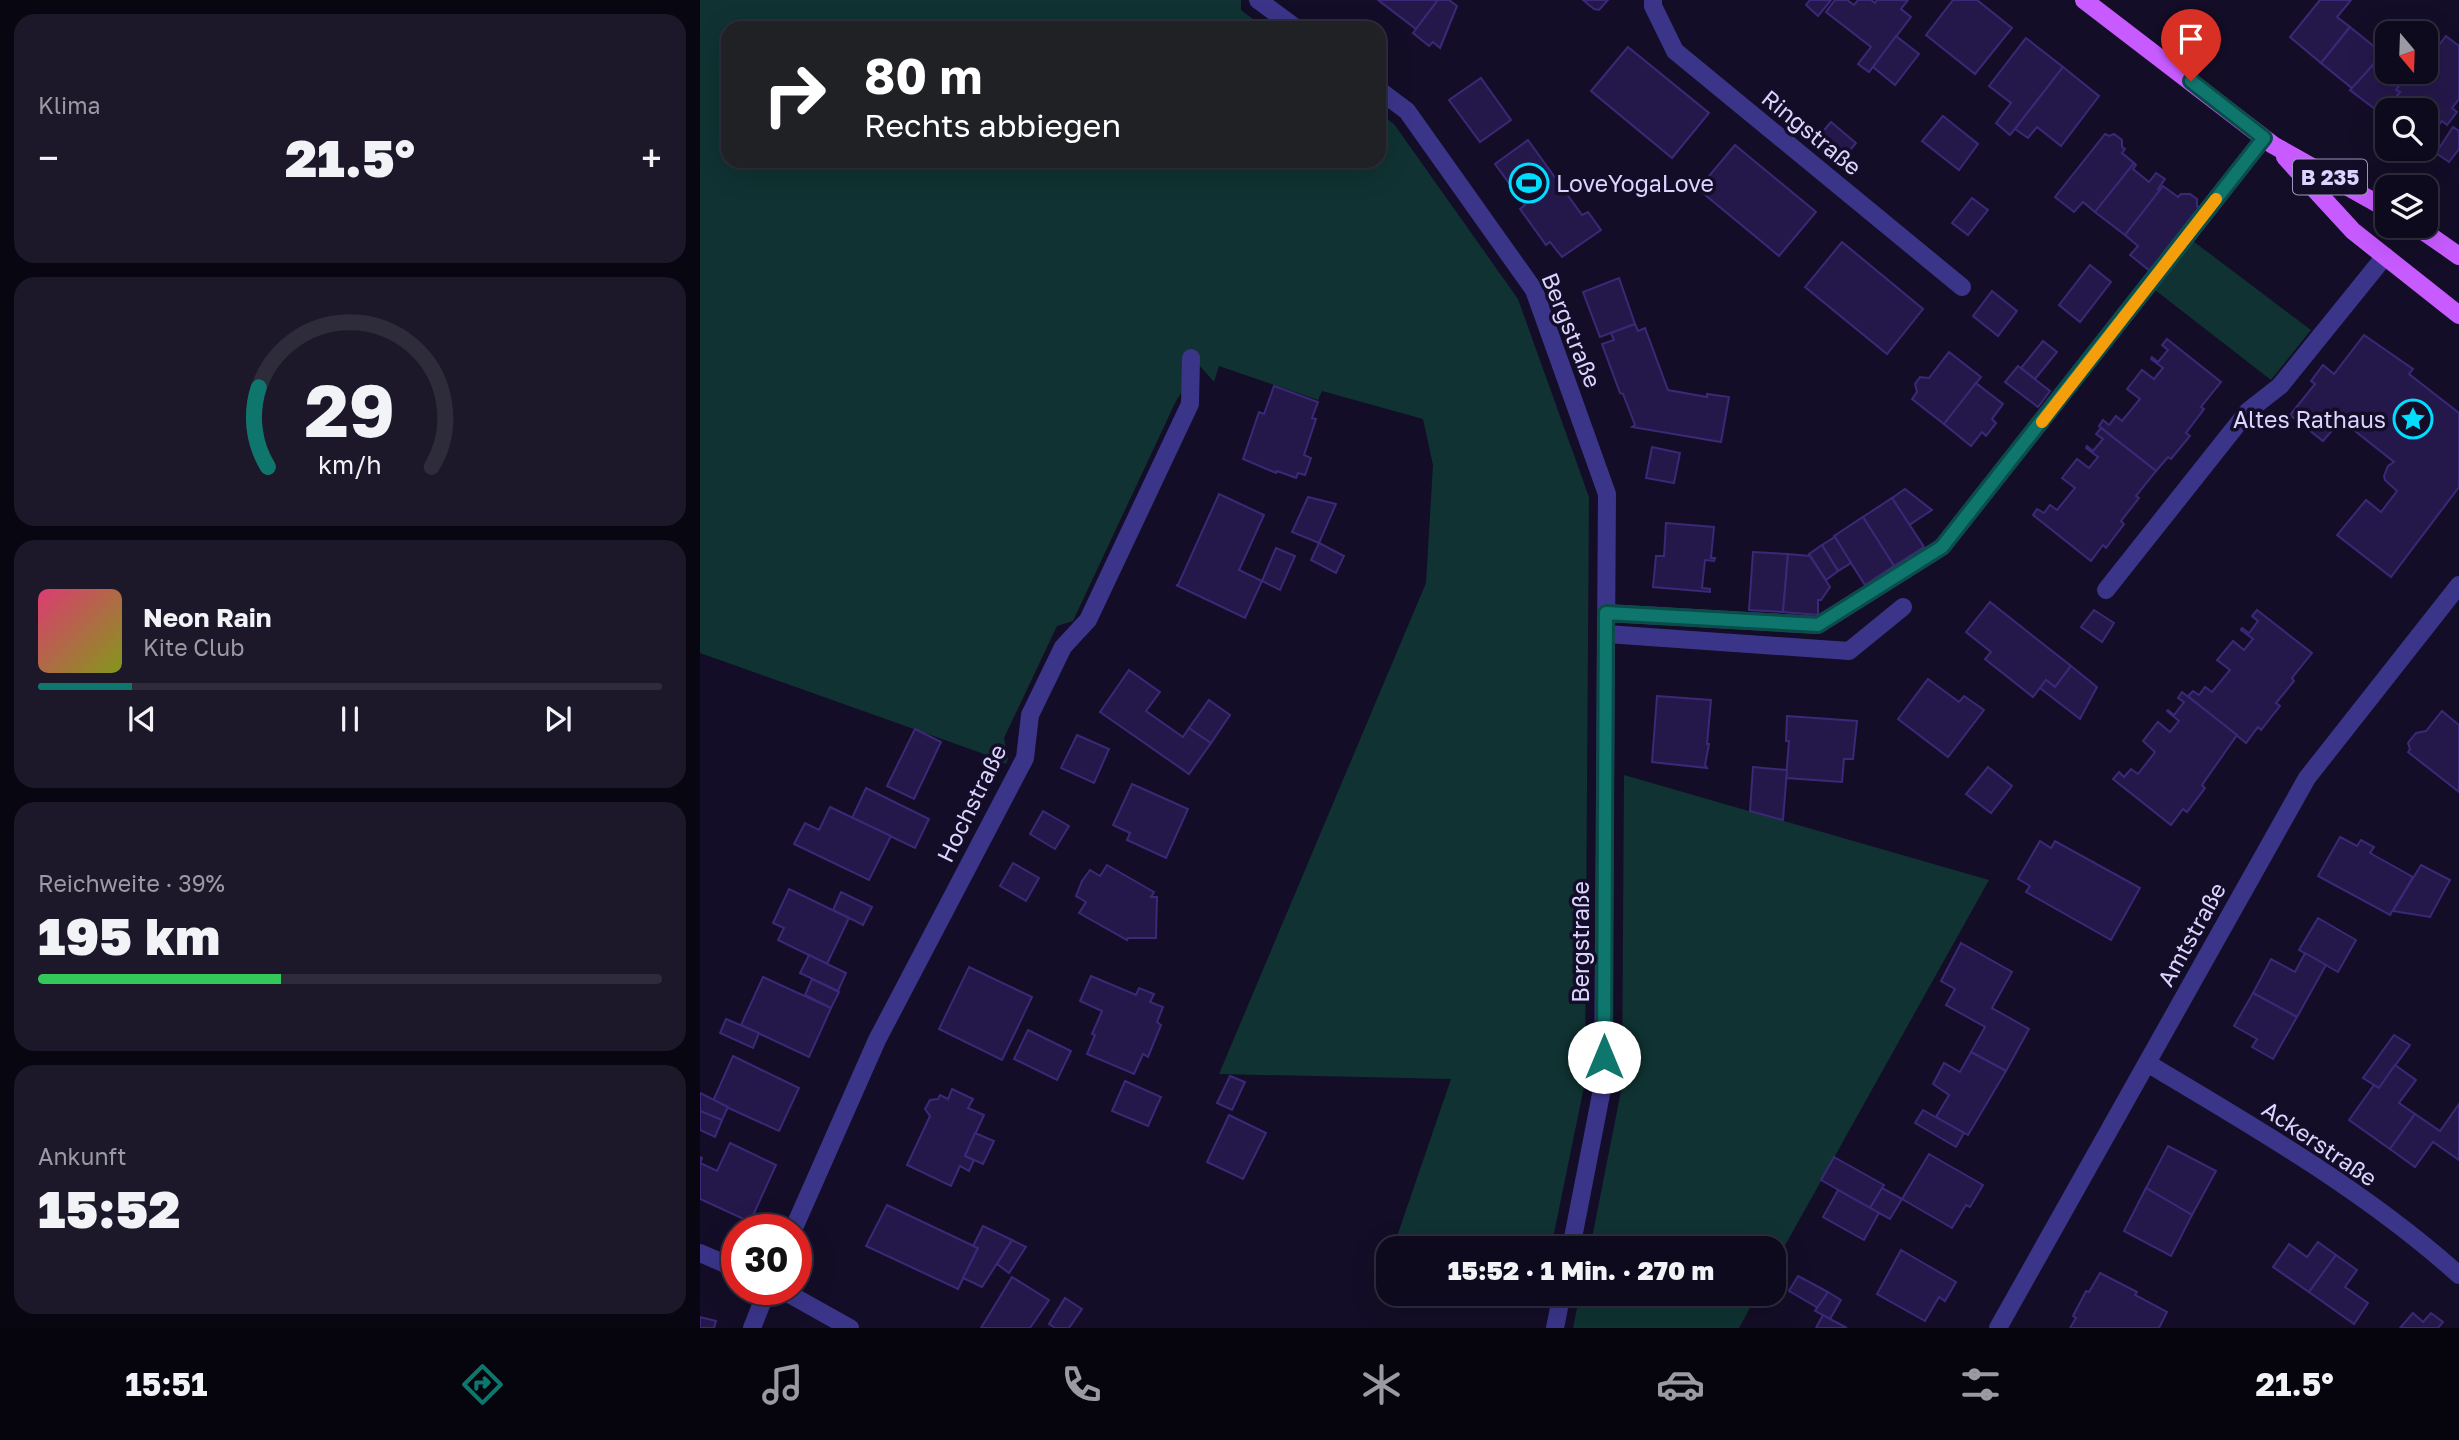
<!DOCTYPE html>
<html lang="de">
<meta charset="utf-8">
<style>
body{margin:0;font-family:"Golos Text",sans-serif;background:#1c182a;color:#f1f3f6;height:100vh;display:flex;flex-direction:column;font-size:26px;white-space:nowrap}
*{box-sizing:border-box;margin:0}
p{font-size:23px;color:#9b9aa4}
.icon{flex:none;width:38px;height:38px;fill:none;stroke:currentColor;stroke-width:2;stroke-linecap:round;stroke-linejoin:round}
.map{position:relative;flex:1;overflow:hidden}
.panel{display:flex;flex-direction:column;gap:14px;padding:14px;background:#080610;width:700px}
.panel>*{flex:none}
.hud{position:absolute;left:21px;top:21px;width:665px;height:147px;border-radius:21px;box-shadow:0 7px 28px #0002,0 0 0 2px #2e2b3b;background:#202124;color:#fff;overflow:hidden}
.needle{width:46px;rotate:161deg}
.buttons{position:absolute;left:1675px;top:21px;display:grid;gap:14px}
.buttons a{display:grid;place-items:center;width:63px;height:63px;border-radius:14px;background:#0e0a1d;box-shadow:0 7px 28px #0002,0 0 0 2px #2e2b3b;font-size:35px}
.speed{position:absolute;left:21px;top:1214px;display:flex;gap:14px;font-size:35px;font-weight:700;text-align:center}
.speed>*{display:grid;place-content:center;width:91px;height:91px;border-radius:50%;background:#0e0a1d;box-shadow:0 7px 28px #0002,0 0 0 2px #2e2b3b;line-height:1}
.speed .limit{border:10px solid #d22;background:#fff;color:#111}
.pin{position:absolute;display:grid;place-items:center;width:60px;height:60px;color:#fff;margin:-72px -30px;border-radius:50% 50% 50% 0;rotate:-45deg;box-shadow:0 0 7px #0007}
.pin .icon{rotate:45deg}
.me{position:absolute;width:77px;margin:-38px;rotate:0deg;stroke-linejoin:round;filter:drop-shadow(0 0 5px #0008)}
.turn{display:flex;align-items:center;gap:24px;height:147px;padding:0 28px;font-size:32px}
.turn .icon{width:91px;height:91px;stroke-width:2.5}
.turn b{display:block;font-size:49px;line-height:60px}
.big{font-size:52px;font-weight:800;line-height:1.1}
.panel .widget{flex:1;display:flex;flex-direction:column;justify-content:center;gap:10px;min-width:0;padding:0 24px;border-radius:21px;background:#1c182a}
.panel .dial{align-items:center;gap:0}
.dial svg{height:182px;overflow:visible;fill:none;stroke:#2e2b3b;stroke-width:7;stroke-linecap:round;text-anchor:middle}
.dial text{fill:#f1f3f6;stroke:none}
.song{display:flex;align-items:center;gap:21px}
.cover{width:84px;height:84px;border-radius:10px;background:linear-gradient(135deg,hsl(340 70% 55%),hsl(70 70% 35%))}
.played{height:7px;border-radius:4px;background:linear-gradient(90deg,#0f766e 15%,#2e2b3b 15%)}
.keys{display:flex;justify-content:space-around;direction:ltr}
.heat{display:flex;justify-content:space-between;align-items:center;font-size:38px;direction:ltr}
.charge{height:10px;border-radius:5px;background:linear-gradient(90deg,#34c759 39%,#2e2b3b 0)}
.trip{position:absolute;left:676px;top:1236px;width:410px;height:70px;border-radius:21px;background:#0e0a1d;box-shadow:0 7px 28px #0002,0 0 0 2px #2e2b3b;font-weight:800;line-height:70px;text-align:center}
.tabs{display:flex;height:112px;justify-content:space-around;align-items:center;background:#06040c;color:#9b9aa4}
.tabs .icon{width:49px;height:49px}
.tabs .on{color:#0f766e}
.tabs b{font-size:32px;color:#f1f3f6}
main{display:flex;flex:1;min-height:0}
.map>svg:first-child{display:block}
.green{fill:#103232}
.building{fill:#24184a;stroke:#3b2877;stroke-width:2}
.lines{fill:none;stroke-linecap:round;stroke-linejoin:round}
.minor{stroke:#3b358a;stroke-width:18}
.major{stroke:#c75bff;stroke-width:18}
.route-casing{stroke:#0a4d48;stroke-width:18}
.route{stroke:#0f766e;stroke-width:12}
.slow{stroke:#f59e0b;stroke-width:12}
.labels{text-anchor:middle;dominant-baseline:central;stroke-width:7;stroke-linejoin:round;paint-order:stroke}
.shield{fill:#130d27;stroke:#9e98be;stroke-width:2}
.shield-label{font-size:21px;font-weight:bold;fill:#dad4ff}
.street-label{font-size:23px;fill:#dad4ff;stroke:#130d27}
.poi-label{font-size:23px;fill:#dad4ff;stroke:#130d27;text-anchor:start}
</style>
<main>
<section class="panel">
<div class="widget"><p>Klima</p>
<div class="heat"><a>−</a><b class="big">21.5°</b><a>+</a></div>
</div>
<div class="widget dial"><svg viewBox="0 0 100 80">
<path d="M14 69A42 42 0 1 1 86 69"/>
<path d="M14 69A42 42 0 0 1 10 34" stroke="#0f766e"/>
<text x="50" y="56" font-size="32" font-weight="700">29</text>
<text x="50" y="72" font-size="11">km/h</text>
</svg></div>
<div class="widget">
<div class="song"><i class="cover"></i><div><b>Neon Rain</b><p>Kite Club</p></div></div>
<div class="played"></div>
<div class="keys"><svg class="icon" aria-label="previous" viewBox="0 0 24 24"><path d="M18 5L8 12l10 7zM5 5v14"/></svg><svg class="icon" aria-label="pause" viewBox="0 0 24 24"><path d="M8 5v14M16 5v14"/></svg><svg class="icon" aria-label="next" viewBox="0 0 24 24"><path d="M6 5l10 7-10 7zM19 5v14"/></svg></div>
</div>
<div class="widget"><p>Reichweite · 39%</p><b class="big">195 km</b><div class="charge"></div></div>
<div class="widget"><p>Ankunft</p><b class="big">15:52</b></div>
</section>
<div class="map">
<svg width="1759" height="1328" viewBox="0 0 1759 1328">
<rect width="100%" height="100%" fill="#130d27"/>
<g class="green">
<path d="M0 0H541V10L565 28H28V161H679V113L694 124 818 299 889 497 885 1082 851 1248H693L751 1079 519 1074 726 583 733 465 723 419 622 391 618 400 519 366 514 382 499 365 476 401 373 621 357 626 304 738 308 759 306 764 284 754 0 653Z"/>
<path d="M1493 241 1611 330 1571 380 1455 290Z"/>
<path d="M924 775 1289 880 1073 1267V1248H890L922 1086Z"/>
<path d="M880 1293H1058L1039 1328H873Z"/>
</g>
<g class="building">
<path d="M678 0H738L716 29Z"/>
<path d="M738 0H749L757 6 740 48 733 42 729 46 713 33Z"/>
<path d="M883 0H908L899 10 894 9Z"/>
<path d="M1110 0H1131L1118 16 1106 5Z"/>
<path d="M1135 0H1147L1154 5 1158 0H1171L1175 3 1177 0H1208L1201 9 1211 17 1169 72 1158 64 1171 47 1126 12Z"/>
<path d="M1253 0H1277L1312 28 1275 74 1226 35Z"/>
<path d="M1620 0H1651L1637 17 1650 27 1621 63 1590 37Z"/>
<path d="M1650 27 1682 53 1653 89 1621 63Z"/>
<path d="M1196 36 1219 54 1195 85 1173 67Z"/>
<path d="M1746 36 1759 46V99L1752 108 1757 112 1747 125 1742 121 1726 142V110H1687V116L1683 113 1700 92 1696 90 1710 72 1714 76 1718 72H1726V62L1730 56 1726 52V41L1729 37 1739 45Z"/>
<path d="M1326 38 1363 67 1310 135 1296 123 1311 103 1289 86Z"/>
<path d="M928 47 1009 113 972 158 891 91Z"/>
<path d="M1673 65 1699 85 1696 90 1700 92 1683 113 1684 116 1650 90Z"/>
<path d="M1363 67 1399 96 1361 146 1337 127 1328 138 1315 129Z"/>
<path d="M781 78 811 120 780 142 749 100Z"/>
<path d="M1243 116 1278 144 1259 170 1222 141Z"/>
<path d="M1131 122 1156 143 1144 157 1119 136Z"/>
<path d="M1753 127 1759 131V149L1749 162 1736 153Z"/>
<path d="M1405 134 1409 136 1414 134 1422 140V147L1425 149 1422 153 1434 163 1395 212 1383 202 1374 212 1355 197Z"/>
<path d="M828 140 882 215 888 212 901 230 862 257 850 242 846 245 820 209 825 205 795 164Z"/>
<path d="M1035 145 1116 212 1079 256 998 189Z"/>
<path d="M1434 163 1436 165 1433 169 1449 182 1456 173 1465 179 1458 189 1460 191 1425 235 1395 212Z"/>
<path d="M1463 186 1478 197 1481 194H1490L1497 199V206L1499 208 1450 271 1430 255 1438 246 1425 235Z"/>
<path d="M1272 198 1288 210 1268 235 1252 223Z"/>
<path d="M1142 242 1223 309 1187 354 1105 287Z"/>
<path d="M1390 265 1411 282 1380 322 1359 305Z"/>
<path d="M919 278 935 324 900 337 883 292Z"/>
<path d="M1292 291 1317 311 1298 336 1273 316Z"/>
<path d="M935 324 938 331 945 328 968 390 1007 397V394L1029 397 1021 442 932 427 935 425 923 394 920 393 902 344 914 340 911 333Z"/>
<path d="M1664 335 1713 369 1709 374 1759 413V487L1691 577 1637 535 1666 500 1681 512 1697 491 1685 480 1684 476 1688 466 1694 462 1641 420 1623 441 1590 415 1615 384 1611 381 1623 365 1634 374Z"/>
<path d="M1467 339 1521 382 1501 407 1504 409 1486 433 1490 436 1471 459 1468 457 1456 471 1399 426 1403 420 1409 425 1416 416 1422 421 1440 399 1427 389 1442 370 1454 379 1463 368 1451 359 1452 357 1458 362 1468 350 1462 345Z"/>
<path d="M1343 341 1357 352 1335 379 1321 368Z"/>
<path d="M1249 352 1281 377 1244 424 1212 399 1217 392 1215 384 1220 377 1229 378Z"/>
<path d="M1318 366 1350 391 1338 407 1305 382Z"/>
<path d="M1276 383 1303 404 1292 419 1296 423 1286 436 1282 432 1271 446 1244 424Z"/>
<path d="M574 386 618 402 612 418 616 419 604 455 611 458 605 475 598 473 596 478 577 471 576 473 543 459 559 412 564 414Z"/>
<path d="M1401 428 1456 471 1436 496 1439 498 1421 521 1424 524 1406 548 1403 545 1391 561 1333 515 1337 509 1344 513 1350 505 1357 510 1375 488 1362 478 1377 459 1389 468 1398 457 1386 448 1387 446 1393 451 1403 439 1396 434Z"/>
<path d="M952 447 980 453 974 483 946 478Z"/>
<path d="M1205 489 1232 510 1209 525 1192 498Z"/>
<path d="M519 494 564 515 539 570 562 581 545 618 476 585H478Z"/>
<path d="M608 497 636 504 619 543 592 532Z"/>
<path d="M1192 498 1224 547 1194 566 1163 517Z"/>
<path d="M1163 517 1194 566 1165 585 1134 536Z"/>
<path d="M966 523 1014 527 1011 558H1015L1014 561 1005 560 1002 588 1010 589V592L953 587 956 556H964Z"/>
<path d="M1135 537 1151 563 1138 571 1122 545Z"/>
<path d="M619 543 644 556 636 573 611 560Z"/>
<path d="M1122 545 1138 571 1126 580 1109 554Z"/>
<path d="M576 548 595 556 580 590 562 581Z"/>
<path d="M1053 552 1088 554 1083 612 1049 610Z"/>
<path d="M1088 554 1110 556 1130 587 1121 600H1118V615L1083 612Z"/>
<path d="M1290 602 1371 666 1355 687 1346 680 1333 697 1285 659 1291 652 1266 632Z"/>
<path d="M1394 610 1414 623 1402 642 1381 627Z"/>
<path d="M1557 610 1612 653 1592 678 1594 681 1576 703 1580 706 1561 730 1558 727 1546 743 1488 696 1493 691 1499 695 1505 687 1512 692 1530 670 1517 660 1533 641 1544 650 1553 639 1541 630 1542 628 1549 633 1558 621 1552 616Z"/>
<path d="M1371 666 1397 687 1380 719 1340 688 1346 680 1355 687Z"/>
<path d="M429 670 460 692 446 711 483 737 489 728 511 743 489 774 400 712Z"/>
<path d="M1228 679 1259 702 1264 696 1284 710 1248 757 1198 719Z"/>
<path d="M1482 692 1537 735 1502 785 1505 788 1487 812 1483 809 1471 825 1413 779 1419 772 1424 777 1431 769 1438 774 1455 752 1443 741 1458 722 1470 732 1479 721 1467 711 1468 710 1474 715 1484 702 1478 698Z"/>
<path d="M957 696 1011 700 1007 744H1009L1005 765 1007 768 952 762Z"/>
<path d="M509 700 530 715 511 743 489 728Z"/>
<path d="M1742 711 1759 725V792L1708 752 1710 749 1708 743 1716 733 1726 731Z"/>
<path d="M1087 716 1157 721 1153 759H1144L1142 782 1086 778 1089 741H1086Z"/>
<path d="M215 729 241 742 214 799 187 786Z"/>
<path d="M377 735 409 749 394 783 361 768Z"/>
<path d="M1053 767 1087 770 1083 820 1050 811Z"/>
<path d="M1288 767 1312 786 1291 813 1266 794Z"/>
<path d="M432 784 488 809 466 858 427 840 430 833 413 825Z"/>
<path d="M166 788 229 819 215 848 152 818Z"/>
<path d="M130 807 191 836 169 880 94 844 105 823 119 830Z"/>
<path d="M343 811 369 826 355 849 330 834Z"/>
<path d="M1640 837 1657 846 1661 840 1674 847 1670 853 1713 877 1690 915 1618 876Z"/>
<path d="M1340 841 1351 848 1355 841 1440 888 1411 940 1326 892 1330 886 1318 879Z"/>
<path d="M313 863 339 878 326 901 300 886Z"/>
<path d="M407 865 454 892 451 897H457L456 938H428L427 940 379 913 386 902 376 896 382 881 390 870 400 876Z"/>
<path d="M1721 865 1750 880 1730 917 1693 911Z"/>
<path d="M89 889 149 918 127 964 78 940 84 928 73 923Z"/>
<path d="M141 892 172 907 163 925 133 910Z"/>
<path d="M1618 918 1656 940 1638 972 1599 950Z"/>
<path d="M1261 943 1312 972 1292 1008 1329 1029 1306 1071 1271 1052 1285 1027 1246 1005 1255 989 1241 981Z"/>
<path d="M1605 953 1626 965 1597 1017 1553 993 1571 959 1595 972Z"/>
<path d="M109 955 146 973 138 991 100 973Z"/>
<path d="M269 967 332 997 302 1060 239 1029Z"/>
<path d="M391 976 436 995 439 988 454 994 450 1002 463 1007 457 1022 461 1025 448 1057 443 1054 434 1074 387 1054 395 1035 392 1034 402 1011 380 1001Z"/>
<path d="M63 977 131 1008 109 1057 41 1025Z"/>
<path d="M112 979 139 992 131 1008 105 995Z"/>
<path d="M1553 993 1597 1017 1573 1059 1552 1047 1557 1039 1534 1026Z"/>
<path d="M26 1019 59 1033 53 1048 20 1033Z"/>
<path d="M328 1030 371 1051 357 1080 314 1059Z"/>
<path d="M1694 1035 1710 1045 1679 1088 1663 1078Z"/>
<path d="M1271 1052 1306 1071 1268 1135 1236 1117 1249 1095 1233 1084 1244 1063 1260 1072Z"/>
<path d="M33 1056 99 1088 79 1131 13 1101Z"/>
<path d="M1695 1065 1716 1080 1699 1103 1715 1114 1690 1149 1649 1120 1674 1085 1679 1088Z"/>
<path d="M530 1076 545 1082 532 1110 517 1103Z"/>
<path d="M425 1081 461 1097 448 1126 412 1111Z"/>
<path d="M252 1089 273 1099 268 1108 284 1115 265 1156 274 1160 269 1171 260 1166 251 1186 207 1165 230 1116 225 1109 230 1100 238 1099 240 1095 248 1099Z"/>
<path d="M0 1093 28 1107 22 1120 0 1111Z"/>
<path d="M1759 1104V1160L1733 1142 1715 1167 1690 1149 1715 1114 1740 1131Z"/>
<path d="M1223 1110 1264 1133 1256 1147 1215 1123Z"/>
<path d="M0 1111 22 1120 15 1137 0 1130Z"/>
<path d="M529 1115 566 1133 543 1179 507 1162Z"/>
<path d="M275 1133 294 1141 283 1164 265 1156Z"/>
<path d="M30 1143 76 1165 50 1222 0 1199V1157L2 1158 0 1163 17 1171Z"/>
<path d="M1468 1146 1516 1171 1492 1215 1446 1188Z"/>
<path d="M1229 1154 1283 1185 1270 1207 1266 1205 1252 1228 1202 1199Z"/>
<path d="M1134 1157 1184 1185 1170 1208 1121 1180Z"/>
<path d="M1182 1188 1202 1199 1190 1219 1170 1208Z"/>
<path d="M1446 1188 1492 1215 1471 1256 1424 1231Z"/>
<path d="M1138 1190 1179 1213 1164 1240 1123 1217Z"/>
<path d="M187 1205 278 1248 258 1289 166 1246Z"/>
<path d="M283 1226 312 1240 282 1287 263 1278 278 1248 273 1246Z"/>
<path d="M312 1240 326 1247 309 1273 297 1264Z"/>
<path d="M1618 1242 1636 1255 1609 1292 1573 1267 1589 1244 1607 1257Z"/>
<path d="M1201 1250 1256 1282 1245 1301 1239 1297 1225 1321 1177 1294Z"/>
<path d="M1636 1255 1657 1270 1645 1287 1668 1303 1654 1324 1609 1292Z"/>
<path d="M1400 1273 1437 1292 1435 1295 1467 1312 1459 1328H1370L1376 1318 1373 1316 1386 1291 1389 1292Z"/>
<path d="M1098 1276 1128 1292 1118 1308 1089 1291Z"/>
<path d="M312 1277 349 1300 330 1328H281Z"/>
<path d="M1128 1292 1141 1300 1130 1319 1115 1311Z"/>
<path d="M365 1298 382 1309 369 1328H355L349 1324Z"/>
<path d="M1713 1313 1723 1322 1731 1313 1743 1322 1738 1328H1700Z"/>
<path d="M1123 1315 1130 1319 1147 1328H1116Z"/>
<path d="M0 1317 16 1321 14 1328H0Z"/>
</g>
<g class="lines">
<g class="minor">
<path d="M558 0 596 28"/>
<path d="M953 0V6L975 51 1262 287"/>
<path d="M679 90 707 111 834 290 907 494 903 1084 871 1248"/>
<path d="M1406 590 1548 411 1580 386 1685 256"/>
<path d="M907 613 1118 625 1242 547 1564 138"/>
<path d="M907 634 1149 651 1203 607"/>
<path d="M1447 1063C1553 1126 1667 1192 1759 1275"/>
<path d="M93 1230 177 1040 325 758 330 715 363 647 388 620 490 404 491 358"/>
<path d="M0 1253 37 1269"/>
<path d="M82 1290 150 1328"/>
<path d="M52 1328 67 1290"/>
<path d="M855 1328 862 1293"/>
<path d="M1298 1328 1607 778 1759 585"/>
</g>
<g class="major">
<path d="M1384 0 1573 145 1687 209"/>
<path d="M1585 157 1653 231 1759 315"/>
<path d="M1716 226 1759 256"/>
</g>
</g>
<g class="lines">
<defs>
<path id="route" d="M904 1057 906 613 1118 625 1242 547 1564 138 1491 81"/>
</defs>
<use href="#route" class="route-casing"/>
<use href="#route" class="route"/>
<path class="slow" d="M1342 422 1516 199"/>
</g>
<defs>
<symbol id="stadium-ring" viewBox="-11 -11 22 22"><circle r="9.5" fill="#130d27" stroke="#0df" stroke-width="1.5"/><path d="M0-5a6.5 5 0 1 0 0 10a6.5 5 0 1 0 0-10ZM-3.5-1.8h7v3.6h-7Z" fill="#0df"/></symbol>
<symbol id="sight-ring" viewBox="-11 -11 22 22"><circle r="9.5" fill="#130d27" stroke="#0df" stroke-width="1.5"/><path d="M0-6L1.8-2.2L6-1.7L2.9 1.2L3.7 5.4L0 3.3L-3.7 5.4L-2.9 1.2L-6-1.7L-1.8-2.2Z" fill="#0df"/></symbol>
</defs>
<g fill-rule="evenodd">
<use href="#stadium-ring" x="807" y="161" width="44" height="44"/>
<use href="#sight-ring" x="1691" y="397" width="44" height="44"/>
</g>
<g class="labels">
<rect class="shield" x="1593" y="159.5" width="74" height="35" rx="5"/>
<g class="shield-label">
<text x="1630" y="177">B 235</text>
</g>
<g class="street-label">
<text transform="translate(1112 132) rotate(39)">Ringstraße</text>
<text transform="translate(872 330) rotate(68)">Bergstraße</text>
<text transform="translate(271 803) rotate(-64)">Hochstraße</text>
<text transform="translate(1491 934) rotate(-61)">Amtstraße</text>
<text transform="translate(880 942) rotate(-90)">Bergstraße</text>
<text transform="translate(1620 1143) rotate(34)">Ackerstraße</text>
</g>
<g class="poi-label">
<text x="856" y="183">LoveYogaLove</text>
<text x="1686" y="419" text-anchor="end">Altes Rathaus</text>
</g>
</g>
</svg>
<div class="buttons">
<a><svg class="needle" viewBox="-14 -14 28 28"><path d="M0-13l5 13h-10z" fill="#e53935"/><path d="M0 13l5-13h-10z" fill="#9b9aa4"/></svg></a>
<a><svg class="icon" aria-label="search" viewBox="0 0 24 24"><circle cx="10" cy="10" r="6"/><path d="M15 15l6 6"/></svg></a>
<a><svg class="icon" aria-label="layers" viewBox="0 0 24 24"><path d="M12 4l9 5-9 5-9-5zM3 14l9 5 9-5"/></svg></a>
</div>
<div class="speed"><div class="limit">30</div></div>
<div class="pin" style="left:1491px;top:81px;background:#d93025"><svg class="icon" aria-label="arrive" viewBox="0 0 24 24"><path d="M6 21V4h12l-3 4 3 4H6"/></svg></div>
<svg class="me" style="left:904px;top:1057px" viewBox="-20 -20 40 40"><circle r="19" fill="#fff"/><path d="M0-13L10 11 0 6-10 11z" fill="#0f766e"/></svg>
<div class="trip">15:52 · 1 Min. · 270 m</div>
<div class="hud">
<div class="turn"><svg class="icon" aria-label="right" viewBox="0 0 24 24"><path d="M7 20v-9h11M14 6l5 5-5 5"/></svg><div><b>80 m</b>Rechts abbiegen</div></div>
</div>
</div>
</main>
<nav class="tabs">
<b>15:51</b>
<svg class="icon on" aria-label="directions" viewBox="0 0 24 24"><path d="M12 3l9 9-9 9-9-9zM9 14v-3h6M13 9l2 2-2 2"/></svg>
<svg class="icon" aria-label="music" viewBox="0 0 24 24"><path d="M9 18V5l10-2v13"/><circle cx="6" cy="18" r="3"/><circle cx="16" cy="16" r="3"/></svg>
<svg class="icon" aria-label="phone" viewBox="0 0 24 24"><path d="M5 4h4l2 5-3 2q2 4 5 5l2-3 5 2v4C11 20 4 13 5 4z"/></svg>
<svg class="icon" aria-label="climate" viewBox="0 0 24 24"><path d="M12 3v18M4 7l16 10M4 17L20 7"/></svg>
<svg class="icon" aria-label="car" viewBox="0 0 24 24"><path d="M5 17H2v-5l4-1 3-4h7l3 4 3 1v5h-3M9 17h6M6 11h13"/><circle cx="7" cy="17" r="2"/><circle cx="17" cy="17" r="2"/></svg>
<svg class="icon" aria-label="filters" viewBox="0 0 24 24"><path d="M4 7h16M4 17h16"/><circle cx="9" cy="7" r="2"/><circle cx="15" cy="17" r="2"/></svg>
<b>21.5°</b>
</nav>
